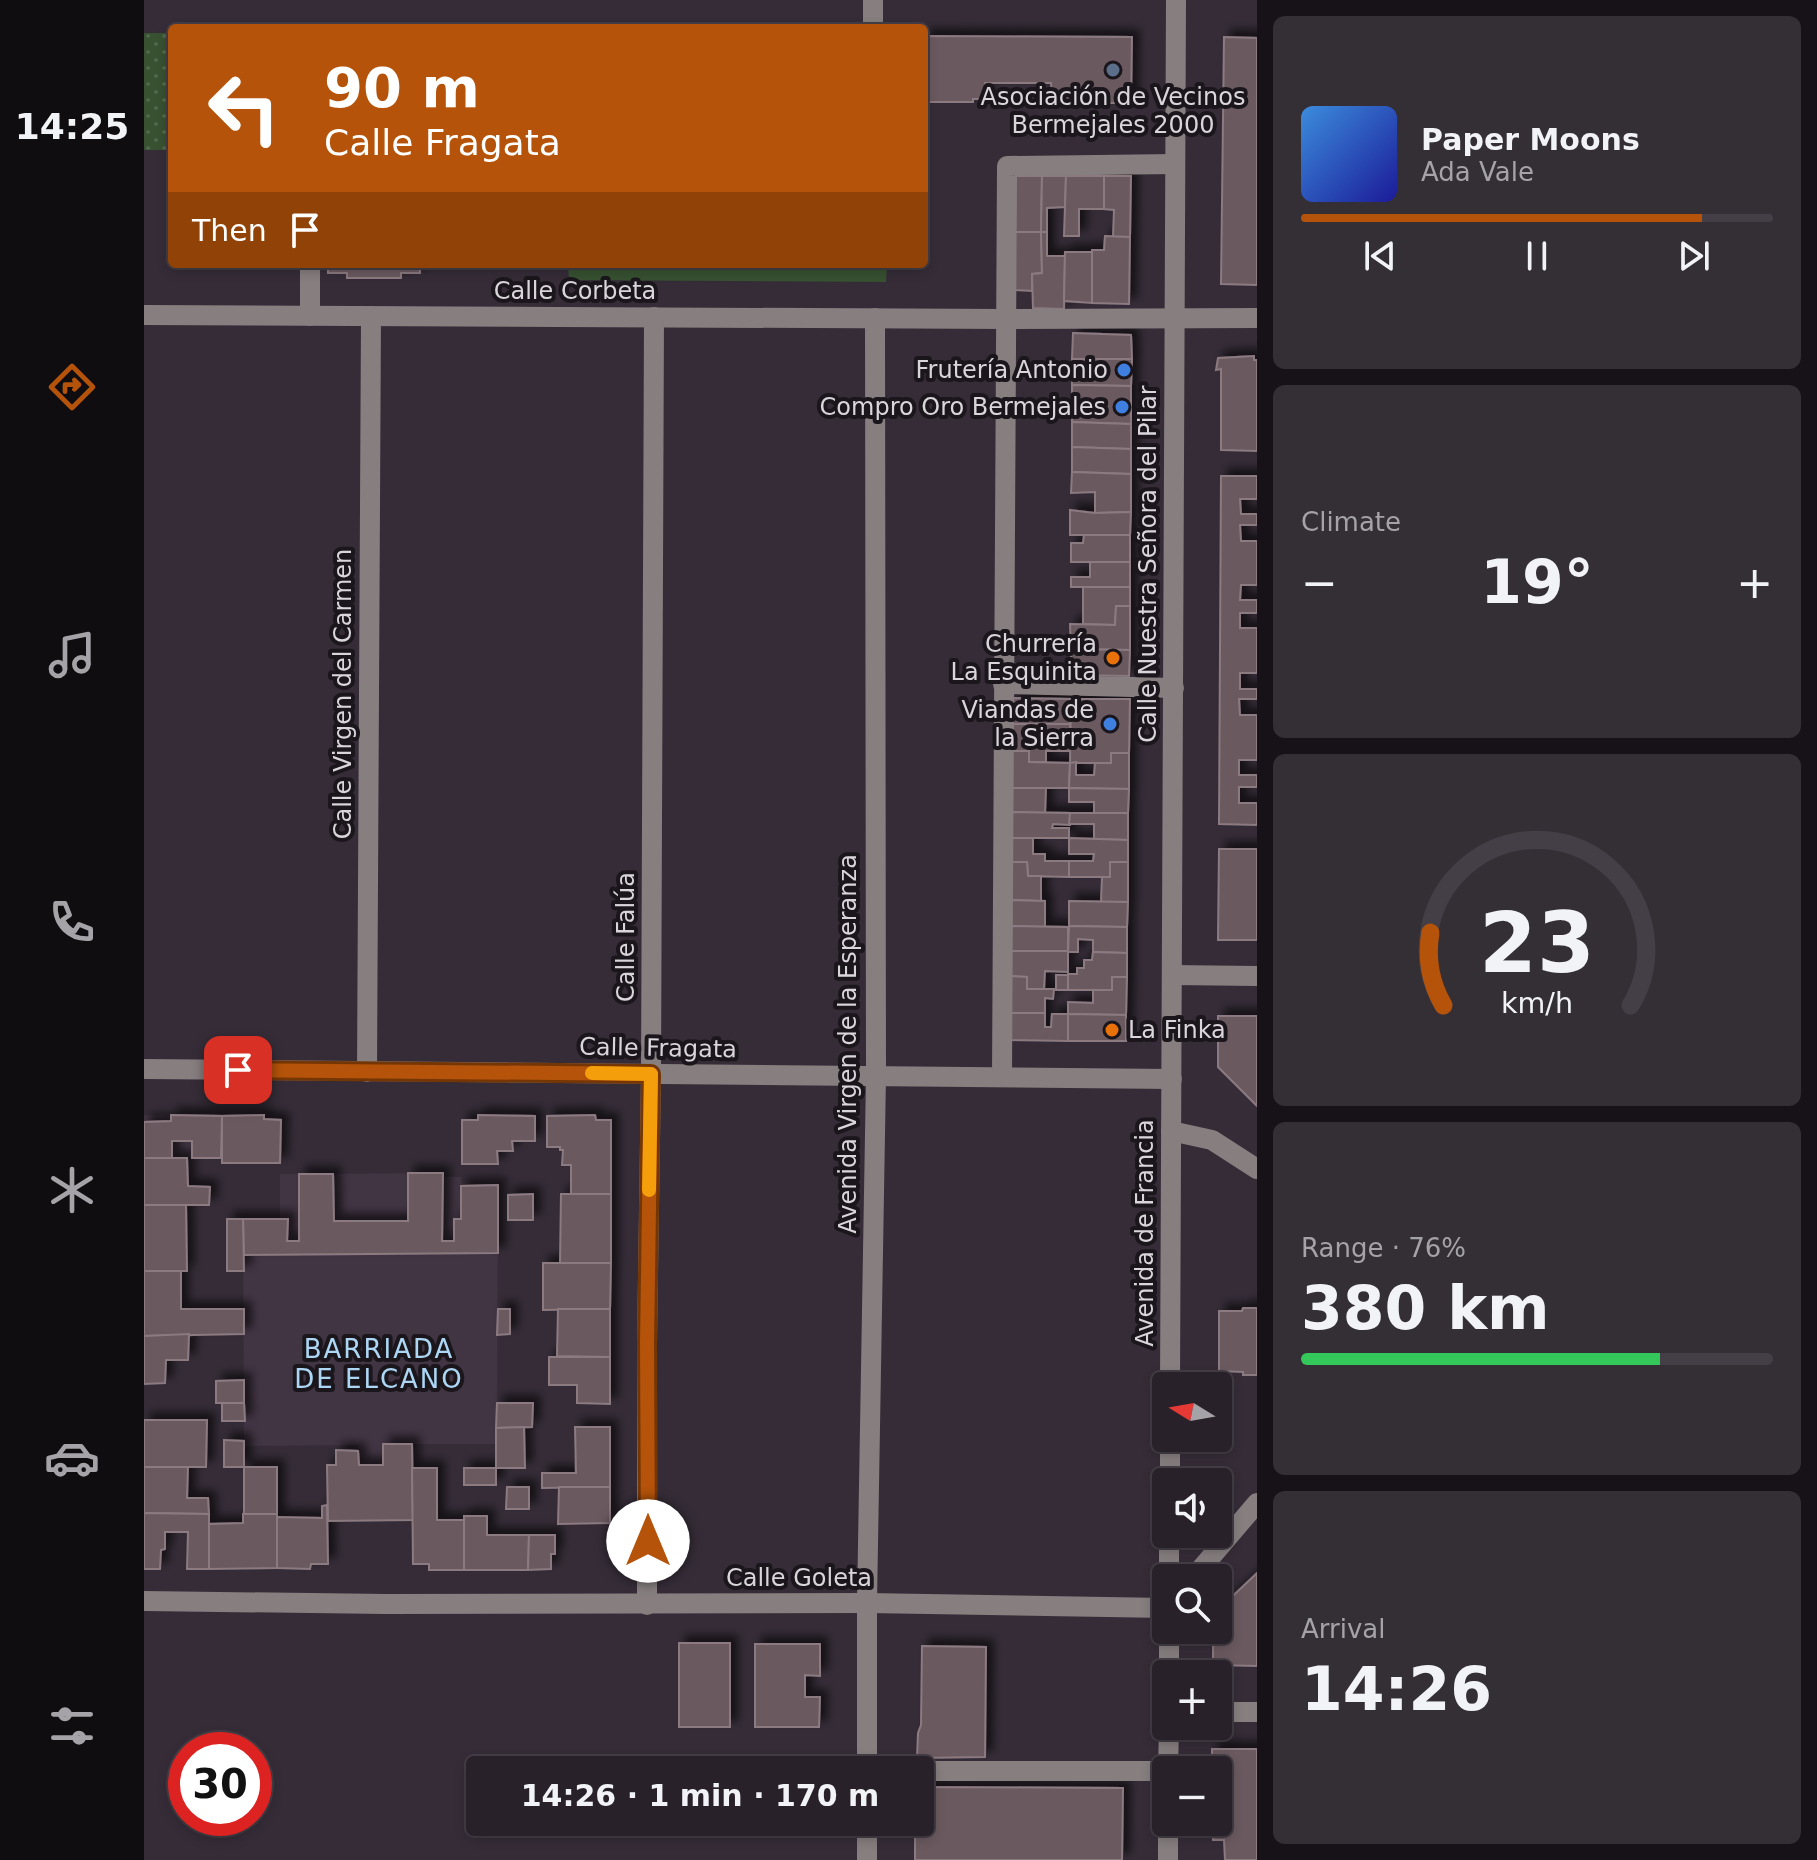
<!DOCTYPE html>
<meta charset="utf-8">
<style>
body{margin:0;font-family:"DejaVu Sans",sans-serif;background:#342e35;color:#f1f3f6;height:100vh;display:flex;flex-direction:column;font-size:30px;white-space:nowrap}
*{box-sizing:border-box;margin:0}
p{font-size:26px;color:#a5a3a8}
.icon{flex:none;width:44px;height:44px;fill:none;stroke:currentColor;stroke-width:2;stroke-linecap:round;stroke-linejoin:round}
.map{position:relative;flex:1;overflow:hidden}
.side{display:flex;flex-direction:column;gap:16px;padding:16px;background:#161217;width:560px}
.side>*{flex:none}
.top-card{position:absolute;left:24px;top:24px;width:760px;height:244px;border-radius:8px;box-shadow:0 4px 12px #0003,0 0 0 2px #443e46;background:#b45309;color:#fff;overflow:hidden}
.needle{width:52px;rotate:281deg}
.controls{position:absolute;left:1008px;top:1372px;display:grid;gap:16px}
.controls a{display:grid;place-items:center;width:80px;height:80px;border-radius:8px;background:#282129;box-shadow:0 4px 12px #0003,0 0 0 2px #443e46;font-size:40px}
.speed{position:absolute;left:24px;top:1732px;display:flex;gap:16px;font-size:40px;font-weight:700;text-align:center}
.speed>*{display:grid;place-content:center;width:104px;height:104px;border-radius:50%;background:#282129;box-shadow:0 4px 12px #0003,0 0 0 2px #443e46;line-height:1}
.speed .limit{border:12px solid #d22;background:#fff;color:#111}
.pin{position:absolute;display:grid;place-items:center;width:68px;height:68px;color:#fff;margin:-34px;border-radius:16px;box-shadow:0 4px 12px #0006}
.me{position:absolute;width:88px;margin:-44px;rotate:0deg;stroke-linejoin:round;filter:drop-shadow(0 0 6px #0008)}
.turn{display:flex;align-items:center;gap:28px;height:168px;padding:0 24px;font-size:36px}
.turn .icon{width:104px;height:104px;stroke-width:2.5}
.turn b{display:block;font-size:56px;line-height:68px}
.then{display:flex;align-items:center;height:76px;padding:0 24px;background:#0003;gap:16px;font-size:30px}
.big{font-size:60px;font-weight:800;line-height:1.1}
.side .tile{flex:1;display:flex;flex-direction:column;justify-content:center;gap:12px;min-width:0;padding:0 28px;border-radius:12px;background:#342e35}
.side .dial{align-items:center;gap:0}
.dial svg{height:208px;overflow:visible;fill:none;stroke:#443e46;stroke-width:7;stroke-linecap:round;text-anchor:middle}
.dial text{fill:#f1f3f6;stroke:none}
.song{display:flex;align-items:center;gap:24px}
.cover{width:96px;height:96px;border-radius:12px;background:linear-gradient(135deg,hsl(210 70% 55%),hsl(240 70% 35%))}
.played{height:8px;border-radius:4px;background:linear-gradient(90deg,#b45309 85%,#443e46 85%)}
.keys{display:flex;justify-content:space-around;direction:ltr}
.heat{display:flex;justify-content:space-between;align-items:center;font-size:44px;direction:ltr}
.charge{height:12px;border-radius:6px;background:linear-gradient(90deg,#34c759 76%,#443e46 0)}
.trip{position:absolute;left:322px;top:1756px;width:468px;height:80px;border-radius:8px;background:#282129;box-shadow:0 4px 12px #0003,0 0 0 2px #443e46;font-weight:800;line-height:80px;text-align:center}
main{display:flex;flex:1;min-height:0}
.menu{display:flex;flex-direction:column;width:144px;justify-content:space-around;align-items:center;background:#100d10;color:#a5a3a8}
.menu .icon{width:56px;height:56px}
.menu .selected{color:#b45309}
.menu b{font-size:36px;color:#f1f3f6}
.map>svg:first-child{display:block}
.built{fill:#413443}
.grass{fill:url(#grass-dots)}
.park{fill:#375131}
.building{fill:#6a5a60;stroke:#8b7a80;stroke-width:2;filter:url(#shadow)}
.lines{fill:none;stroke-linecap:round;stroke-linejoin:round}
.minor{stroke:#867e7f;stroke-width:20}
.route-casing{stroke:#753606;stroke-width:20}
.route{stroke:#b45309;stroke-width:14}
.slow{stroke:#f59e0b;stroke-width:14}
.service-dot{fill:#5c6f8a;stroke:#1a161b;stroke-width:3}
.shop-dot{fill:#3f7fe0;stroke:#1a161b;stroke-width:3}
.food-dot{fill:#e8710a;stroke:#1a161b;stroke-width:3}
.labels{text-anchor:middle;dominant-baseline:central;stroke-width:8;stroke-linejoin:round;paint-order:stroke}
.poi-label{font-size:24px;fill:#dad4db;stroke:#1a161b;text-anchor:end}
.street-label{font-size:24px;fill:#dad4db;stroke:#1a161b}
.neighbourhood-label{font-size:26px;letter-spacing:2px;fill:#add6f4;stroke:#1a161b}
</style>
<main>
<nav class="menu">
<b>14:25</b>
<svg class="icon selected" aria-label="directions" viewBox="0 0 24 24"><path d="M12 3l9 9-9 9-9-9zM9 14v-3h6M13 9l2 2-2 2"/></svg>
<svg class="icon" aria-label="music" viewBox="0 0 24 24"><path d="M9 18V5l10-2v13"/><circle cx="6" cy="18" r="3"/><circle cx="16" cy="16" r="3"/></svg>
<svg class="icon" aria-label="phone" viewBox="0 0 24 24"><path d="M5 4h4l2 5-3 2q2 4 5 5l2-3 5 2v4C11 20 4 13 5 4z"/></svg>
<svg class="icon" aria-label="climate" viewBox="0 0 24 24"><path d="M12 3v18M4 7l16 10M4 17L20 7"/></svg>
<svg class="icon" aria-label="car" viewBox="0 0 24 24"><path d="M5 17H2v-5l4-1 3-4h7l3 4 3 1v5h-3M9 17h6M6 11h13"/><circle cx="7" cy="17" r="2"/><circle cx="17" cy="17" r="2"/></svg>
<svg class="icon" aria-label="filters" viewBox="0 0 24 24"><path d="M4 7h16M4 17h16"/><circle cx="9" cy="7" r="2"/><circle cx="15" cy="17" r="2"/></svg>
</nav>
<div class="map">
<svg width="1113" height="1860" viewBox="0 0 1113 1860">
<defs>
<pattern id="grass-dots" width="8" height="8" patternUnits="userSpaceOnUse" patternTransform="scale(2)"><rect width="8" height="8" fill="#375131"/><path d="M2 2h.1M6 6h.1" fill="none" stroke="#53694e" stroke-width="1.8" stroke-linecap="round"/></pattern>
<filter id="shadow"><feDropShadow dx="7" dy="-7" stdDeviation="4" flood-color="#0009"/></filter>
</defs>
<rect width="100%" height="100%" fill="#352c37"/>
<g class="built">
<path d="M0 1115 78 1116 77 1158H0Z"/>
<path d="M299 1173V1177H317L318 1185H354L353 1444H239V1465H215L214 1445 100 1446 99 1219 136 1218V1174Z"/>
</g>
<rect class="grass" x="0" y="33" width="28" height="117"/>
<path class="park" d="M424 264H743L742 282 425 280Z"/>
<g class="building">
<path d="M780 36 988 37 987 103H919V99L908 98 907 83H841V99H829V102H780Z"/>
<path d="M1080 37 1113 38V285L1077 284Z"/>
<path d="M872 176H898L897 232H871Z"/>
<path d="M898 176H922L921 207 903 208V232H897Z"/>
<path d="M922 176H960V209H935V236H920Z"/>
<path d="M960 176H987L986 237H969L970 210 960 209Z"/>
<path d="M871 232H897L898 273 888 274V291L871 290Z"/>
<path d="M897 232H903V256H921L920 309 889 308 888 274 898 273Z"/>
<path d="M961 236 986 237 985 304 948 303V250H960Z"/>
<path d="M921 252H948V303L920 301Z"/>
<path d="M184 264H276V273H257V278H203V273H184Z"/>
<path d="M929 333 987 335 988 359H928Z"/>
<path d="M1110 356V360H1113V451L1077 450V369L1072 370 1074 358Z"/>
<path d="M928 359H988L987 386 928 385Z"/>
<path d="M928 385 987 386V424L928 422Z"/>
<path d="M928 422 987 424V449L928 447Z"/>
<path d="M928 447 987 449V474L928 472Z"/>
<path d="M928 472 987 474V512L951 513V492L927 493Z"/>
<path d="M1077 476H1113V499H1096L1097 514H1113V525H1096L1097 541H1113V585H1097L1096 600H1113V613H1096V628H1113V673H1096V689H1113V699H1095L1096 715H1113V760H1095V775H1113V787H1095V803H1113V825L1075 824Z"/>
<path d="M926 510 951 513 987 512 986 535H926Z"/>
<path d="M940 535H986V562H927V543H939Z"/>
<path d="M946 562H986V587H927V577H946Z"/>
<path d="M939 587H986V606H972L971 625 939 624Z"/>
<path d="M972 606H986V650L927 649 926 624 971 625Z"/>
<path d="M927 649 986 650 985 676 927 675Z"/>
<path d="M869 698 927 699 926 724H868Z"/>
<path d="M927 699H986L985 753H967V763H926Z"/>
<path d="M868 724H926V751H902V762H885V751H868Z"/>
<path d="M868 751H885V762L926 763 925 788H868Z"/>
<path d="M967 753H985V789L925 788 926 763 932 762V775H950L951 763H967Z"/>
<path d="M868 788H902L901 813 867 812Z"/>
<path d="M925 788 985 789 984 813H950V802H925Z"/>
<path d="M867 812 926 813V825L909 824 908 828H925V838H867Z"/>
<path d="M926 813H984V840L950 839V824H925Z"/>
<path d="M867 838H889V854H901V861H925V877L884 876 883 862H866Z"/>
<path d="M925 838 984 840V862H966V877H925V861H949L950 854H925Z"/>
<path d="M1075 849H1113V940H1074Z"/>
<path d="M866 862H883L884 876H897V901L866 900Z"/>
<path d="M966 862H984V902H957L958 877H966Z"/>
<path d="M866 900 901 901V927L866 926Z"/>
<path d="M925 901 984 902 983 927 925 926Z"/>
<path d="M866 926 924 927V951H866Z"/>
<path d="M925 926 983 927V953L949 952V940L934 939V952H924Z"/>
<path d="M866 951H924V972L901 971 900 989H883V977L865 976Z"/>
<path d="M949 952 983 953V977H968V990H924V974H933V968H940V960H948Z"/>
<rect x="912" y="975" width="12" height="15"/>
<path d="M865 976 883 977V989H910L909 999 901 998V1013H865Z"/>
<path d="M968 977H983L982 1015 924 1014V1002L949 1003V990H968Z"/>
<path d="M865 1013H901V1027H907L908 1014H924V1041L864 1040Z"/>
<path d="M924 1014 982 1015V1041H924Z"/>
<path d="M1074 1016H1113V1106L1074 1067Z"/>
<path d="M27 1115 78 1116 77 1158H48V1141H28V1158H0V1122L27 1121Z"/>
<path d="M120 1115V1119L137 1120 136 1163H78V1116Z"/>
<path d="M334 1115 391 1116V1141H368L369 1151H353L354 1164H318V1120H334Z"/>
<path d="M451 1115 452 1120H467V1194H427V1165H418L419 1150H416V1147H403V1116Z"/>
<path d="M0 1158H43L44 1186 66 1187 65 1205H0Z"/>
<path d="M264 1173H299L298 1241H310V1219H317V1186L354 1185V1253L100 1255 99 1219H144L143 1241H155V1174H189L190 1221H264Z"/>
<path d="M389 1194V1220H364V1195Z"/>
<path d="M417 1194H467V1263H416Z"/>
<path d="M0 1205H42L43 1271H0Z"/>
<path d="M83 1219H99L100 1271H83Z"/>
<path d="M399 1263H467L466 1309 399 1310Z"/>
<path d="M0 1271H37V1309H100V1334L0 1336Z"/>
<path d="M1099 1308H1113V1375H1099V1372L1075 1371V1311H1098Z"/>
<path d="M354 1309H366V1334L353 1335Z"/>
<path d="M414 1309H466V1357L413 1356Z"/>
<path d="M45 1334 44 1360H22L21 1383 0 1384V1336Z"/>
<path d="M405 1357H466V1404L433 1403V1385H405Z"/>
<path d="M100 1380V1403H72V1381Z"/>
<path d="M78 1403H100L101 1421H78Z"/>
<path d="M353 1403H389L388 1427 352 1428Z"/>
<path d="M0 1420H63L62 1467H0Z"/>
<path d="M380 1427 381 1468H352V1428Z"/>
<path d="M431 1427H466V1487L398 1488V1473H432Z"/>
<path d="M80 1440 100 1441V1467H80Z"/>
<path d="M239 1444H268L269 1520 184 1521 183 1465H192V1450L214 1451 215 1465H239Z"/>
<path d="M0 1467H44L43 1498H64L65 1514 0 1513Z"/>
<rect x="100" y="1467" width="33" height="47"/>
<path d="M268 1468H293V1520H320V1570H285V1564H269Z"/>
<rect x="320" y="1468" width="32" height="17"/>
<path d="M363 1487H385V1509H362Z"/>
<path d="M415 1487H466V1523L414 1524Z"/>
<path d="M183 1505 184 1564H167L166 1569 133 1568V1517L178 1518V1506Z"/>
<path d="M0 1513 65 1514V1569H43L44 1532H21V1549L17 1550 16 1569H0Z"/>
<path d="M99 1514H133V1568L65 1569V1524L99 1523Z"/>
<path d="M320 1516H343V1535H385L384 1570H320Z"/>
<path d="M385 1535H411V1554H407V1569L384 1570Z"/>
<path d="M1113 1573V1666L1069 1665V1630H1074V1610Z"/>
<rect x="535" y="1643" width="51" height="84"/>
<path d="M611 1644H676V1676L661 1675V1697H676L675 1727H611Z"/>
<path d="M778 1646 842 1647 841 1757 773 1758 774 1733 777 1725Z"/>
<path d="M1068 1749H1113V1860H1081L1080 1840H1069V1822H1074V1770H1068Z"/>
<path d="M776 1787 979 1788 978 1860H771V1822H776Z"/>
</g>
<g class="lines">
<g class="minor">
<path d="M729 0V28"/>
<path d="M0 315 861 319 1113 318"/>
<path d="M166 316V264"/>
<path d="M859 684 1030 688"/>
<path d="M1028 975 1113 976"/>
<path d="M0 1069 1028 1079"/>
<path d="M223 1072 227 316"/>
<path d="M858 1077 863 166 1031 164"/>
<path d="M1027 1131 1068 1140 1113 1169"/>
<path d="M1026 1386 1032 0"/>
<path d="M1026 1482V1438"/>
<path d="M1025 1578V1534"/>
<path d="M1049 1578 1113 1503"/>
<path d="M0 1601 242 1604 723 1603 1022 1608"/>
<path d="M503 1605V1343L507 1074 510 317"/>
<path d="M1025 1674V1630"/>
<path d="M1074 1712H1113"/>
<path d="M723 1770V1603L732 1076 731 318"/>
<path d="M1024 1770 1025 1726"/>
<path d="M776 1771H1022"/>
<path d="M723 1822V1860"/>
<path d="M1024 1860V1822"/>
</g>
</g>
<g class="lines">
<defs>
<path id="route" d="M94 1070 507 1074 503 1343 504 1541"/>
</defs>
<use href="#route" class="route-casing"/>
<use href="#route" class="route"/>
<path class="slow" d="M448 1073 507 1074 505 1190"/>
</g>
<circle class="service-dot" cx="969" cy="70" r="8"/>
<g class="shop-dot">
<circle cx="980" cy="370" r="8"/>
<circle cx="978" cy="407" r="8"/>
<circle cx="966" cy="724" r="8"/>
</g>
<g class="food-dot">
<circle cx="969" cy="658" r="8"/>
<circle cx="968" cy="1030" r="8"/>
</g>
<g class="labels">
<g class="poi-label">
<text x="969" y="97" text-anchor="middle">Asociación de Vecinos<tspan x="969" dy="28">Bermejales 2000</tspan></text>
<text x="964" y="370">Frutería Antonio</text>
<text x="962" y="407">Compro Oro Bermejales</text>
<text x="953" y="644">Churrería<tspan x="953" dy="28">La Esquinita</tspan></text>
<text x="950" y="710">Viandas de<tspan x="950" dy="28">la Sierra</tspan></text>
<text x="984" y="1030" text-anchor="start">La Finka</text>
</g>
<g class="street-label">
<text x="431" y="291">Calle Corbeta</text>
<text transform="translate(1004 564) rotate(-90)">Calle Nuestra Señora del Pilar</text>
<text transform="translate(199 694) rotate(-90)">Calle Virgen del Carmen</text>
<text transform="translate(482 937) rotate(-90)">Calle Falúa</text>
<text transform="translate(704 1044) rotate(-90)">Avenida Virgen de la Esperanza</text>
<text transform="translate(514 1048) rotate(1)">Calle Fragata</text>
<text transform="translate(1001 1233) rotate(-90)">Avenida de Francia</text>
<text x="655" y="1578">Calle Goleta</text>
</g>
<g class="neighbourhood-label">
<text x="235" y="1349">BARRIADA<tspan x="235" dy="30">DE ELCANO</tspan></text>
</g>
</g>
</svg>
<div class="controls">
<a><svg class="needle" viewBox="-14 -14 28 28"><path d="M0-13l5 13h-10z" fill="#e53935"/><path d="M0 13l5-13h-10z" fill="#a5a3a8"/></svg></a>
<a><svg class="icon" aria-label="sound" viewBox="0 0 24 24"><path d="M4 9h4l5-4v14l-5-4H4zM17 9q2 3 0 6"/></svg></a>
<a><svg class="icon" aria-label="search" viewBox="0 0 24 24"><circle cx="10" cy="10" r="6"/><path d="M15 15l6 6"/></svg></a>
<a>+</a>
<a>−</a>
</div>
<div class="speed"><div class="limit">30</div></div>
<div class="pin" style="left:94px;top:1070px;background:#d93025"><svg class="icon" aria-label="arrive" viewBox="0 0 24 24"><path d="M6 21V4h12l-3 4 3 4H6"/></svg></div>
<svg class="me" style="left:504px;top:1541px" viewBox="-20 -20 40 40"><circle r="19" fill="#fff"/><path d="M0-13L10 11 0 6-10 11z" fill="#b45309"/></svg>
<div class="trip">14:26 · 1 min · 170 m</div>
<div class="top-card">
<div class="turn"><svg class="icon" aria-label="left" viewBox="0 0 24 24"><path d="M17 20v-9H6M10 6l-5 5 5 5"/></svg><div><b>90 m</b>Calle Fragata</div></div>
<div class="then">Then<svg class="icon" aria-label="arrive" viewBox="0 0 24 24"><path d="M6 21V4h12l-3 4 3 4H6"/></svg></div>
</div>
</div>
<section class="side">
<div class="tile">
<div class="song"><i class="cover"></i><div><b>Paper Moons</b><p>Ada Vale</p></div></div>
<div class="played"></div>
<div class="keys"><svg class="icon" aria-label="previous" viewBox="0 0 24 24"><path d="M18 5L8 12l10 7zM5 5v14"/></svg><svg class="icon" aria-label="pause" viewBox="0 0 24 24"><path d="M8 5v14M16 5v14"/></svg><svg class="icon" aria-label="next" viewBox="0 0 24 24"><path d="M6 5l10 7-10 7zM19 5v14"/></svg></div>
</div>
<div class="tile"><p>Climate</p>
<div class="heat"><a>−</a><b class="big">19°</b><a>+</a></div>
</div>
<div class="tile dial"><svg viewBox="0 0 100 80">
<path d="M14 69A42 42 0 1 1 86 69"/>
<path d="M14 69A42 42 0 0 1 9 41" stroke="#b45309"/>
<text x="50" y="56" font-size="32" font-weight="700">23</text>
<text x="50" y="72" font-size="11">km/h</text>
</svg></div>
<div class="tile"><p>Range · 76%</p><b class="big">380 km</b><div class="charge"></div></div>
<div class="tile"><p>Arrival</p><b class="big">14:26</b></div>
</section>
</main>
